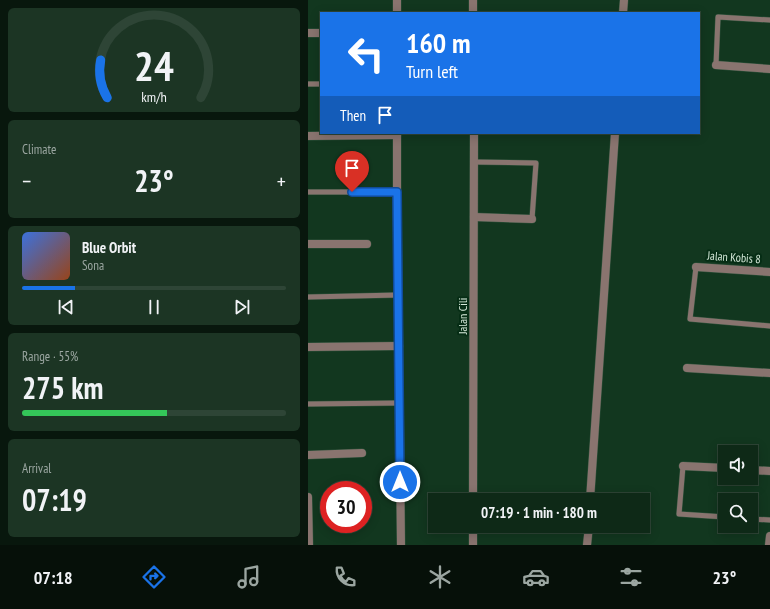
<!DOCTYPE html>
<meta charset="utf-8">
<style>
body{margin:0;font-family:"PT Sans Narrow",sans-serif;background:#1c3524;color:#f1f3f6;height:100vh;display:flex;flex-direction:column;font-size:15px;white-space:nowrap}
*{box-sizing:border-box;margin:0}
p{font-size:13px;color:#9ba6a1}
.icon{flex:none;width:22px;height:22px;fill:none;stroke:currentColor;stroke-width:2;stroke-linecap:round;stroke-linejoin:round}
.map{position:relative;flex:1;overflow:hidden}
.sheet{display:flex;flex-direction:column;gap:8px;padding:8px;background:#08170d;width:308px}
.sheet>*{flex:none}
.top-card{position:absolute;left:12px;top:12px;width:380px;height:122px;border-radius:0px;box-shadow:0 2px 10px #0003,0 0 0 1px #2e4536;background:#1a73e8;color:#fff;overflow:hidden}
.tools{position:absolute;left:410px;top:445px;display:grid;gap:8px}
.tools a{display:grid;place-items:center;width:40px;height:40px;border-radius:0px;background:#0e2917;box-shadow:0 2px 10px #0003,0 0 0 1px #2e4536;font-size:20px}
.speed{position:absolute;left:12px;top:481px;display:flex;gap:8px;font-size:20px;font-weight:700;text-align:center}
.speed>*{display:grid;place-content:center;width:52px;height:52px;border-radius:50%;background:#0e2917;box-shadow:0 2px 10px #0003,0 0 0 1px #2e4536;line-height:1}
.speed .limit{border:6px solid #d22;background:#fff;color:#111}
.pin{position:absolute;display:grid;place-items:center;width:34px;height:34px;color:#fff;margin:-41px -17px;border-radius:50% 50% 50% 0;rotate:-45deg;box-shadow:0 0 4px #0007}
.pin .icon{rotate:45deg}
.me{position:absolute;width:44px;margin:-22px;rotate:0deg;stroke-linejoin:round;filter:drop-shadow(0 0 3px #0008)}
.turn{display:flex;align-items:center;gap:14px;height:84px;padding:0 20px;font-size:18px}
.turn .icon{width:52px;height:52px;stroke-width:2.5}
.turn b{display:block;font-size:28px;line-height:34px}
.then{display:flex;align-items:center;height:38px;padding:0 20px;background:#0003;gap:8px;font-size:15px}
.big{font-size:30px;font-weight:600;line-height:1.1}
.sheet .tile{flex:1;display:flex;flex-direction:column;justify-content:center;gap:6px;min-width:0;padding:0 14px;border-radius:6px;background:#1c3524}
.sheet .dial{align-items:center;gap:0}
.dial svg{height:104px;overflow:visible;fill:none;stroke:#2e4536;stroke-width:7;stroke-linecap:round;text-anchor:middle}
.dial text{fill:#f1f3f6;stroke:none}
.song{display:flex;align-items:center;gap:12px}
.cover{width:48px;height:48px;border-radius:6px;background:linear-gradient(135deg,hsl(220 70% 55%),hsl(20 70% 35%))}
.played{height:4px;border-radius:2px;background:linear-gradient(90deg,#1a73e8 20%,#2e4536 20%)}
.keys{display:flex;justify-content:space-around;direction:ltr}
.heat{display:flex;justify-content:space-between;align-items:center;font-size:22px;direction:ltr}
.charge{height:6px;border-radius:3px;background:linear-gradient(90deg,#34c759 55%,#2e4536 0)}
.trip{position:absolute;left:120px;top:493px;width:222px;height:40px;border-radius:0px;background:#0e2917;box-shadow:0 2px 10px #0003,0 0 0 1px #2e4536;font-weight:600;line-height:40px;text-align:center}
.dock{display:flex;height:64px;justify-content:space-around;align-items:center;background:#061009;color:#9ba6a1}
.dock .icon{width:28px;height:28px}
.dock .on{color:#1a73e8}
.dock b{font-size:18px;color:#f1f3f6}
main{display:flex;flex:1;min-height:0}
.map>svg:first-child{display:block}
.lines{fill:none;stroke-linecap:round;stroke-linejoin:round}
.lane-casing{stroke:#31533d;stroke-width:6}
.street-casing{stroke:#31533d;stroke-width:9}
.lane{stroke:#89746f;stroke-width:5}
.street{stroke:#89746f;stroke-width:8}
.route-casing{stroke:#114b97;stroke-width:10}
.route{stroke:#1a73e8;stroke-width:7}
.labels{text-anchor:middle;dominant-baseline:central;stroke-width:4;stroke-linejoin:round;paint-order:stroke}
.street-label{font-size:12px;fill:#d5e9d9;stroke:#062d15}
</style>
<main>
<section class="sheet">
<div class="tile dial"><svg viewBox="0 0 100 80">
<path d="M14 69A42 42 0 1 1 86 69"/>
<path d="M14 69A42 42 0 0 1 9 40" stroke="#1a73e8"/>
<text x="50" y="56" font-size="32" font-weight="700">24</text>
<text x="50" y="72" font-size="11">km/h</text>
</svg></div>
<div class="tile"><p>Climate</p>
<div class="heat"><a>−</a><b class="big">23°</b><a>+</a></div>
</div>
<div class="tile">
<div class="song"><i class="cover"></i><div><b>Blue Orbit</b><p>Sona</p></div></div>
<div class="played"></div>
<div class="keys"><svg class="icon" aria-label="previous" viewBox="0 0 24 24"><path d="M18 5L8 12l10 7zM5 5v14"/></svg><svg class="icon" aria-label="pause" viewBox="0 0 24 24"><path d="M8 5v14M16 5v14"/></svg><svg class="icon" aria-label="next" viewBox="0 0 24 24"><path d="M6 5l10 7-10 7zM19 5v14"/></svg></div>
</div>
<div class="tile"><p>Range · 55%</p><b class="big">275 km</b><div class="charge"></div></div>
<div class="tile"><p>Arrival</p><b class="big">07:19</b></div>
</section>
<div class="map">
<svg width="462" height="545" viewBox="0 0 462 545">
<rect width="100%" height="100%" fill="#12371f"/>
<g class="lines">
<defs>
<g id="lane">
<path d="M408 65 410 17 462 20"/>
<path d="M0 84H13"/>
<path d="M166 162 228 163 224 219"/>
<path d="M0 192H89"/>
<path d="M388 267 382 319 462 326"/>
<path d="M0 297 90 295"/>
<path d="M0 404 91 403"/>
<path d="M375 466 371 514 417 517"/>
<path d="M443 519 462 520"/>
</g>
<g id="street">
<path d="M165 0V13"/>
<path d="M89 13V0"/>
<path d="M315 13 316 0"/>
<path d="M0 33H13"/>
<path d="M408 65 462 69"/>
<path d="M89 133V192L93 545"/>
<path d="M0 136 89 135"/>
<path d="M166 217 224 219"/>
<path d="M0 244H59"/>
<path d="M388 267 462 272"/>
<path d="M0 347 91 346"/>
<path d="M379 368 462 373"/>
<path d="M0 455 54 453"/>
<path d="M375 466 417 468"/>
<path d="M443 470 462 471"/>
<path d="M0 497 1 545"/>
<path d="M165 500 166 133"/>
<path d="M282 500 307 133"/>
<path d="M165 545V526"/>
<path d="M279 545 281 526"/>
<path d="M461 545 462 536"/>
</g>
</defs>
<use href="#lane" class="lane-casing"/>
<use href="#street" class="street-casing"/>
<use href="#lane" class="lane"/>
<use href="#street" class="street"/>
</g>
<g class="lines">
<defs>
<path id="route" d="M44 192H89L92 482"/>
</defs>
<use href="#route" class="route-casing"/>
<use href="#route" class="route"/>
</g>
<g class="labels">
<g class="street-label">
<text transform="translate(426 257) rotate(4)">Jalan Kobis 8</text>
<text transform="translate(154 316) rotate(-90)">Jalan Cili</text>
</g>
</g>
</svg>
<div class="tools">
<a><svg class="icon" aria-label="sound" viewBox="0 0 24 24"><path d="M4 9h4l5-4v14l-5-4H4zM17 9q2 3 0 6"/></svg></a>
<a><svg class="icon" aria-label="search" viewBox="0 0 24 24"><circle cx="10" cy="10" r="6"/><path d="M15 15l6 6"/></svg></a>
</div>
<div class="speed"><div class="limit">30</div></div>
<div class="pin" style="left:44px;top:192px;background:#d93025"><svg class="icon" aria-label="arrive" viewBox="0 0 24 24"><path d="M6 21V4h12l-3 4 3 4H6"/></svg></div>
<svg class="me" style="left:92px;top:482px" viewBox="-20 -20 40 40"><circle r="17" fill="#1a73e8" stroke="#fff" stroke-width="3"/><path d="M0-11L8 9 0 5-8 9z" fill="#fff"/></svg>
<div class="trip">07:19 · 1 min · 180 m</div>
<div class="top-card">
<div class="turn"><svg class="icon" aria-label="left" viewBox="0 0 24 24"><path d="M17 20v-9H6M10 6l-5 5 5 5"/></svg><div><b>160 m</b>Turn left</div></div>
<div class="then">Then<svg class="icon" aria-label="arrive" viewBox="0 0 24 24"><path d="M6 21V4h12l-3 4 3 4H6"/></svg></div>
</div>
</div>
</main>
<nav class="dock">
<b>07:18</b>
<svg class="icon on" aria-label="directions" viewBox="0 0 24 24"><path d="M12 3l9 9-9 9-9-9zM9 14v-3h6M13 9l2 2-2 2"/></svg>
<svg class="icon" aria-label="music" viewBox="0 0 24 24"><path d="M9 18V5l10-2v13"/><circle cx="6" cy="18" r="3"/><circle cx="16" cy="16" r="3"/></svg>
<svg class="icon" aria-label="phone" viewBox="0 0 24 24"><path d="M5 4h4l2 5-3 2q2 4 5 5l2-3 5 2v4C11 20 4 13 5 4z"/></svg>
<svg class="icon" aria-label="climate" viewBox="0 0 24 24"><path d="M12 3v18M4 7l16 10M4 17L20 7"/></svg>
<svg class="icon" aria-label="car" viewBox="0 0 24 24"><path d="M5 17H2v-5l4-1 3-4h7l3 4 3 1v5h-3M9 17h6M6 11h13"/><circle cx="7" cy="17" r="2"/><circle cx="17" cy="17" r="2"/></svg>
<svg class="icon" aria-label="filters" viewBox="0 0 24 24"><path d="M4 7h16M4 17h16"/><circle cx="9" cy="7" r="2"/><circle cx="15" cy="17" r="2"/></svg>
<b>23°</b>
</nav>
